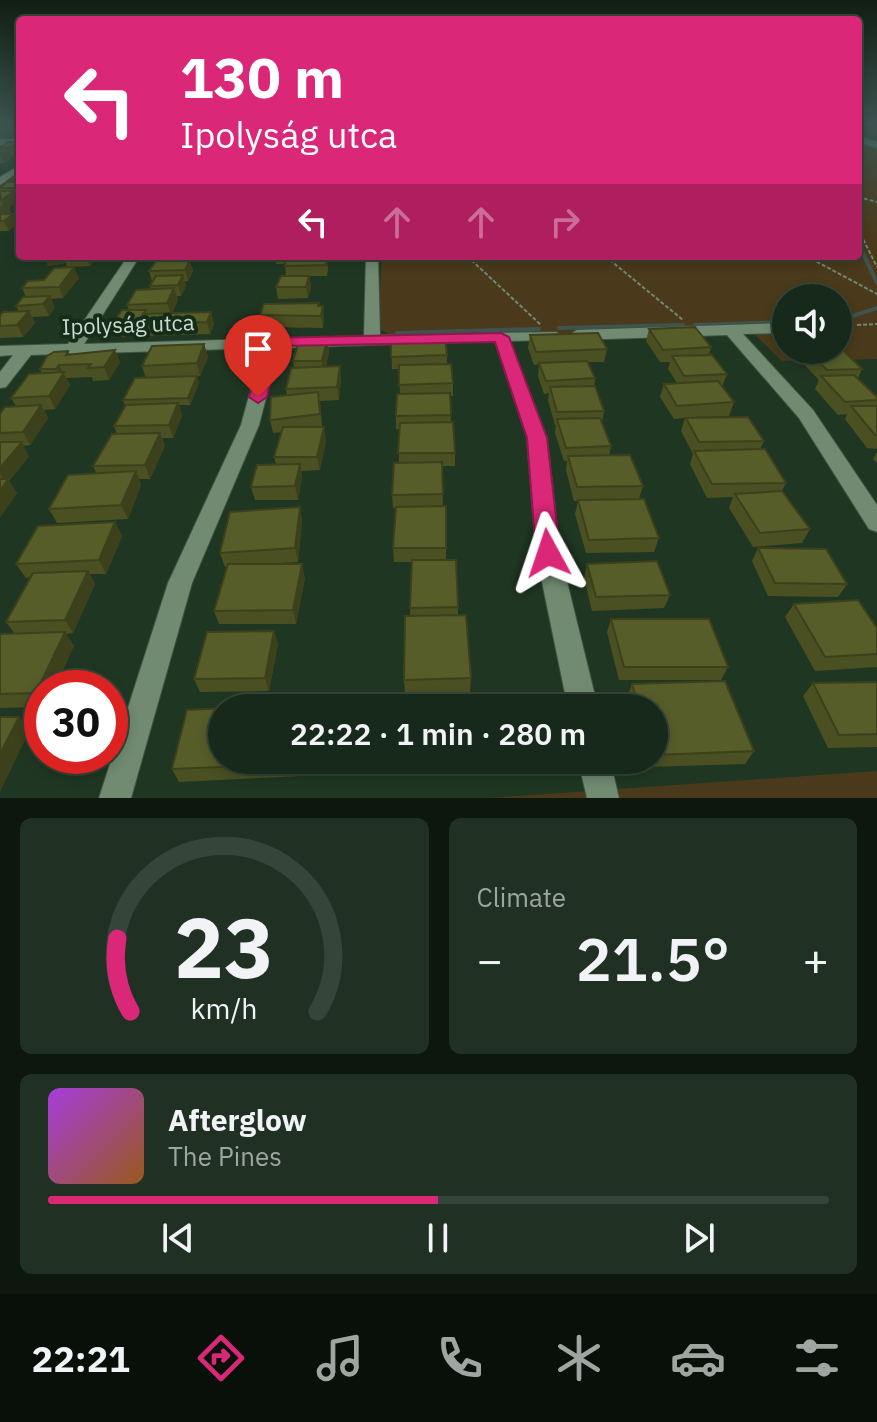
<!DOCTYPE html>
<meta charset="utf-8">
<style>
body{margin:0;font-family:"IBM Plex Sans",sans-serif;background:#203123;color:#f1f3f6;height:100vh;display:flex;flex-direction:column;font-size:30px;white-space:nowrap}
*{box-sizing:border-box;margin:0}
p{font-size:26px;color:#9ea6a2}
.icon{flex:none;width:44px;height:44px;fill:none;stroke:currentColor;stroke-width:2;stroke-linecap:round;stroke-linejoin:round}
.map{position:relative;height:798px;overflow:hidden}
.drawer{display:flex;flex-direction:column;gap:20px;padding:20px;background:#0d170e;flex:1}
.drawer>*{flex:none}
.guide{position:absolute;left:16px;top:16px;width:846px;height:244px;border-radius:8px;box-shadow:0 4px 12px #0003,0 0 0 2px #364539;background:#db2777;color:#fff;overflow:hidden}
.buttons{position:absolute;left:772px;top:284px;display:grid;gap:16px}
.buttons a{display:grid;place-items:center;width:80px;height:80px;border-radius:50%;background:#17291a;box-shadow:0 4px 12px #0003,0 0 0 2px #364539;font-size:40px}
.speed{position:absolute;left:24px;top:670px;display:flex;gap:16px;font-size:40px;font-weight:700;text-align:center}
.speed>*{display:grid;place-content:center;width:104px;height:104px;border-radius:50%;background:#17291a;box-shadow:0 4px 12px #0003,0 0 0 2px #364539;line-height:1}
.speed .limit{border:12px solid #d22;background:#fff;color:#111}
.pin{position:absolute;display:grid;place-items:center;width:68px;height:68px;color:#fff;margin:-82px -34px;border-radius:50% 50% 50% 0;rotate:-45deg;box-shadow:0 0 8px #0007}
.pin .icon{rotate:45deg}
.me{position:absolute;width:88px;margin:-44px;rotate:355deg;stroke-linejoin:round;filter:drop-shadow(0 0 6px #0008)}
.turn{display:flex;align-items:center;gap:28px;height:168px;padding:0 32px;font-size:36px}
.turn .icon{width:104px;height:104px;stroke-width:2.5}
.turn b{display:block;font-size:56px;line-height:68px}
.lanes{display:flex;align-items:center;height:76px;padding:0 32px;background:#0003;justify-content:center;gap:40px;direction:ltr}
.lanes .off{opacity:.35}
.big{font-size:60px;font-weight:600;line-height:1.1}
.drawer .tile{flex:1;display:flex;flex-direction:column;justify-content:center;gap:12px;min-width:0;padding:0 28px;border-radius:12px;background:#203123}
.drawer .dial{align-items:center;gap:0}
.dial svg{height:208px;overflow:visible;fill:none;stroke:#364539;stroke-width:7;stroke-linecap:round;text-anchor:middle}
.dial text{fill:#f1f3f6;stroke:none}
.song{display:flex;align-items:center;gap:24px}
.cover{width:96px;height:96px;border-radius:12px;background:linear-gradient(135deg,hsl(280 70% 55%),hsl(30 70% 35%))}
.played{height:8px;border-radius:4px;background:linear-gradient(90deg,#db2777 50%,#364539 50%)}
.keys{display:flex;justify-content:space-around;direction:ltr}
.heat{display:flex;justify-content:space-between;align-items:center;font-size:44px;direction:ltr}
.drawer .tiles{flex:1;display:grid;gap:20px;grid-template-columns:1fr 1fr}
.tile:last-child{grid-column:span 2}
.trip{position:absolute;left:208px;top:694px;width:460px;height:80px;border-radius:40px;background:#17291a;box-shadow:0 4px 12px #0003,0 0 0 2px #364539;font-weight:600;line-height:80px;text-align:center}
.dock{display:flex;height:128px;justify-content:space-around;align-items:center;background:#09100a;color:#9ea6a2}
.dock .icon{width:56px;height:56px}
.dock .selected{color:#db2777}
.dock b{font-size:36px;color:#f1f3f6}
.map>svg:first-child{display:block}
.green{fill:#4a3a1b;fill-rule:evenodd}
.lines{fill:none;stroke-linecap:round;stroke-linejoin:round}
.stream-far1{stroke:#3f5351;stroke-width:3}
.stream{stroke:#3f5351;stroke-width:4}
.minor-casing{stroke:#3e5341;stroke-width:2}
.major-casing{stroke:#3e5341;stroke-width:2}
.path{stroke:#738775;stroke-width:2;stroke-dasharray:4 2;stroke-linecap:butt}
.minor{fill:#708b72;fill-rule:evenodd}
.major{fill:#4e9681;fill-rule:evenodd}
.wall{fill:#4a5022}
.shaded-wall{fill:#3c411c}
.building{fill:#565d28;stroke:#3c411c;stroke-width:2}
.route{fill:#db2777;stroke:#8e194d;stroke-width:2}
.labels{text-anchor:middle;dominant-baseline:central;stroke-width:8;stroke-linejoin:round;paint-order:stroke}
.street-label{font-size:22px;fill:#cddcce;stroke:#152d18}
</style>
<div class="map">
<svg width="877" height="798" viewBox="0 0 877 798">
<rect width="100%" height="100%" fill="#1f3722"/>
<g class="green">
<path d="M858 140 877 146V359L782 361 746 326 552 335H391L381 330 378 322 382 256H858ZM786 298H838V350H786Z"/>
<path d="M877 771V798H489Z"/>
</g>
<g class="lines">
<path class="stream-far1" d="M858 241 864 255"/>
<g class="stream">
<path d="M863 253 877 283"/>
<path d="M838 321 877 308"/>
<path d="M695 325 786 322"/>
<path d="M559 328 683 325"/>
<path d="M397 333 539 329"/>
</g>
<defs>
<g id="minor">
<rect x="0" y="139" width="20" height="6"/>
<path d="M20 165V172L0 185V177Z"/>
<path d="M128 256H140L84 344 364 336 366 256H378L380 335 557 332 559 335 557 338 551 340 510 341 547 438 560 553 598 708H568L536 553 527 438 495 341 279 348 259 425 192 583 131 798H99L168 583 241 425 262 348 31 355 6 387 0 388V372L13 355 0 356V346L68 344Z"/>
<path d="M838 321 849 323 852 326 849 329 838 331Z"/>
<path d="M786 323V333L743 334 813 410 877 505V532L869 529 799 418 727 335 577 340 569 335 577 330Z"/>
<path d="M578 760H610L619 798H587Z"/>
</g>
<path id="major" d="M858 136 877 142V148L858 142Z"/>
</defs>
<use href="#minor" class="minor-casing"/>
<use href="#major" class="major-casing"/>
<g class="path">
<path d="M858 197 877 202"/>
<path d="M860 198 861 235 877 267"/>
<path d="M467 256 541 325"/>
<path d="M605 256 683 320"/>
<path d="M806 256 877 294"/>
<path d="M857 325 877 324"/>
</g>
<use href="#minor" class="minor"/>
<use href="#major" class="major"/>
</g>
<g class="wall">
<path d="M20 142V153L15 156H11L12 158 4 163H0V147Z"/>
<path d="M20 174V197H16L18 201 9 207 11 212 9 214 17 224 9 231H0V188L9 182V180Z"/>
<path d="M44 256H97L90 266 67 267 66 263 48 266Z"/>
<path d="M158 256H194L190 262 193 271 188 281H185L186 286 181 296H177L178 300 172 313 211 312 214 324 210 334 117 337 112 325 129 310 127 305 151 289 150 286 152 281 149 271 159 261Z"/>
<path d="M306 256 305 259 327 258 328 269 327 276H309L311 287 308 298 278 299 276 287 286 276 285 264H276L275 259H294Z"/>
<path d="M79 278 63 298 51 299 55 308 49 316 32 317 35 323 23 337 0 338V315L19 312 16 306 26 297 22 288Z"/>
<path d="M319 306 324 318 323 328 263 327 260 315Z"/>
<path d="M649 329 711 347 709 355 727 374 722 387 734 402 729 416 696 417 764 441 760 449 786 483 782 491 810 529 802 543 753 547 729 508 733 497 707 498 690 464 693 454 681 431 685 418 674 419 660 397 664 384 677 383 668 369 670 362H660L646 341Z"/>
<path d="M530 335 607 349 604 362H587L595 378 594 386 604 411 602 423 611 446 609 456 643 486 639 499 659 538 654 552 586 553 575 514 578 501H574L566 470 567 461H564L555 433 556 425H555L548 400 549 393 544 394 538 376 539 364 534 365 528 348Z"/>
<path d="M327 340 329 352 326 367 341 379 339 400 320 401 322 427 326 441 320 470 301 471 302 477 298 500H255L251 487 276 464 274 457 282 432 273 433 270 420 287 395 286 389 294 368 293 361Z"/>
<path d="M391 340 447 355V364L453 383V396H450L451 422 455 453V466H442L443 506H446V560L458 607V615L471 678 470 692 405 693 404 680 410 616 412 562H394L393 548 396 508H393L392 495 399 463V429H396V416L400 394 399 369H392Z"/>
<path d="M204 344 208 357 200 376 185 377 199 383 190 405H179L182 416 173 438H162L165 446 150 479H139L141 485 128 519 57 523 49 509 97 474 93 466 117 434 114 426 125 406 123 400 146 378 142 366Z"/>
<path d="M806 350H838L862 369 858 378 877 397V449L867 448 845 419 847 414 838 415 815 389 819 380 801 361Z"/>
<path d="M68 351 70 355 120 362 109 380 93 381 92 377 66 378 70 385 55 409 44 410 48 418 30 445 23 446 29 456 9 481 17 493 0 517V414L16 406 11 398 42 374 40 369Z"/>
<path d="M877 452V463L873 459Z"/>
<path d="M300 507 302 521 298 562 262 564 305 578 296 624H219L214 611 228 566 225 567 220 553Z"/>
<path d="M115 522 122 536 106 574H90L95 584 73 633 66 634 74 646 42 688V707L0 708V634H15L6 622 31 577 26 578 16 564Z"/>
<path d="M758 548 847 584 838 597 768 596 752 561Z"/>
<path d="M587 564 670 595 664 608 592 611 584 578Z"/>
<path d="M794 604 877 628V667L815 671 785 617Z"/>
<path d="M611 619 728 667 721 680H619L607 632Z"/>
<path d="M274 631 278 644 269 691 200 692 194 679Z"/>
<path d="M877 682V747L828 748 803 696 813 683Z"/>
<path d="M632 684 754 751 745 764 647 767 645 760H654V708H631L627 697Z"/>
<path d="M323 760 322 775 179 782 172 769Z"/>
<path d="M380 760H486V766L381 764Z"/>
</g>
<g class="shaded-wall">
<path d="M2 126 5 133 0 137V127Z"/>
<path d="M20 142V153L15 156 12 147Z"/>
<path d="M9 149 12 158 4 163 0 154Z"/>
<path d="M20 184V197H19L15 188Z"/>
<path d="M14 191 18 201 9 207 11 212 2 219 0 214V207L3 205 1 200Z"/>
<path d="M13 214 17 224 9 231 4 221Z"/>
<path d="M44 256H63L66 263 48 266Z"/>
<path d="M86 256H97L90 266Z"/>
<path d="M185 256H194L190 262 193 271 188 281 185 270 188 265Z"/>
<path d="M74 267 79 278 63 298 59 287Z"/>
<path d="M183 275 186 286 181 296 178 285Z"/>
<path d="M309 276 311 287 308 298 306 287Z"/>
<path d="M174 288 178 300 171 315 167 303Z"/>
<path d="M50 296 55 308 49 316 43 304Z"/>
<path d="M323 306 324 318 323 328 321 316Z"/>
<path d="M29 311 35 323 23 337 17 325Z"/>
<path d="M211 312 214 324 210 334 207 322Z"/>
<path d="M327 340 329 352 324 374 322 361Z"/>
<path d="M204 344 208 357 200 376 197 363Z"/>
<path d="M115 350 120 362 109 380 104 367Z"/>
<path d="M59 365 70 385 55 409 49 396 60 378 56 369Z"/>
<path d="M340 366 341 379 339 400 337 387Z"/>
<path d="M197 376 199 383 190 405 188 398Z"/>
<path d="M178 403 182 416 173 438 169 425Z"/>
<path d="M41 405 48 418 30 445 23 432Z"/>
<path d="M324 427 326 441 320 470 317 457Z"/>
<path d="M160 433 165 446 150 479 145 465Z"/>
<path d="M22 442 29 456 9 481 17 493 0 517V491L6 483 0 473V468Z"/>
<path d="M300 464 302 477 298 500 295 486Z"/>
<path d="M136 471 141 485 128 519 121 505Z"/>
<path d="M300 507 302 521 298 562 295 548Z"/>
<path d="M115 522 122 536 106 574 99 560Z"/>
<path d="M302 564 305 578 296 624 293 610Z"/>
<path d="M88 571 95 584 73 633 65 620Z"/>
<path d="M274 631 278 644 269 691 265 678Z"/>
<path d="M65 632 74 646 55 688H42V701L36 693Z"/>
<path d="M19 717 30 730 0 792V754Z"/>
<path d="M319 760H323L322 775 318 763Z"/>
</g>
<g class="building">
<path d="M8 142H20L12 147 0 148Z"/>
<path d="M0 149H9L0 154Z"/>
<path d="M17 174H20V180H9Z"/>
<path d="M7 182H20V184L15 188H0Z"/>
<path d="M0 191H14L1 200Z"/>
<path d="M0 214H13L4 221H0Z"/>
<path d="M276 256H285L284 259H275Z"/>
<path d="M295 256H304V258H294Z"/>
<path d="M327 258 326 265 285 266 286 259Z"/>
<path d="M190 260 185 270 149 271 156 261Z"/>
<path d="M74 267 59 287 22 288 28 281 44 280 54 268Z"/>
<path d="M183 275 178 285 150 286 156 276Z"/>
<path d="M281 276H309L306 287H276Z"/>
<path d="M174 288 167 303 127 305 136 290Z"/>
<path d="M50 296 43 304 16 306 23 297Z"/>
<path d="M319 303 318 306H323L321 316 260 315 264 304Z"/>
<path d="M122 310H146L143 314 211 312 207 322 112 325Z"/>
<path d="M29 311 17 325 0 326V315L3 312Z"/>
<path d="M695 327 711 347 663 350 649 329Z"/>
<path d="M598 333 607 349 536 352 530 335Z"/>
<path d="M445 338 447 355 391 357V340Z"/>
<path d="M299 340H327L322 361H293Z"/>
<path d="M204 344 197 363 142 366 152 346Z"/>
<path d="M838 347H840L862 369 827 370 808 350H838Z"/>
<path d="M115 350 104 367 88 368 91 364 59 365 56 369H40L47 356 54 352 68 351 66 355Z"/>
<path d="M712 355 727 374 684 376 672 356Z"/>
<path d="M587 361 595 378 546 381 539 363Z"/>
<path d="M451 364 453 383 399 385V365Z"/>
<path d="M340 366 337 387 286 389 291 368Z"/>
<path d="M64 372 49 396 11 398 29 374Z"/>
<path d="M854 375 877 397V400L845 402 821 376Z"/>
<path d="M197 376 188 398 123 400 135 378Z"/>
<path d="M718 381 734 402 677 406 664 384Z"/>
<path d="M595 386 604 411 557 412 550 387Z"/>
<path d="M318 392 320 414 270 420 271 397Z"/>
<path d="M450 393 451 415 396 416 397 394Z"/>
<path d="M178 403 169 425 114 426 126 405Z"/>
<path d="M41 405 23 432 0 433V414L5 407Z"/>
<path d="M851 406H877V435H875Z"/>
<path d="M748 417 764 441 699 442 686 418Z"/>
<path d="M600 418 611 446 566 448 557 419Z"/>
<path d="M453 422 455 453H398L400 423Z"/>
<path d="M283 427H324L317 457H274Z"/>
<path d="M160 433 145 465 93 466 112 434Z"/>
<path d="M0 442H22L0 468Z"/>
<path d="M765 449 786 483 712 484 694 451Z"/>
<path d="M630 455 643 486 577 487 568 456Z"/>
<path d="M442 462 443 494 392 495 394 463Z"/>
<path d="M300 464 295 486 251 487 257 465Z"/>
<path d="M136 471 121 505 49 509 68 475Z"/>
<path d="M0 479H8L0 491Z"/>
<path d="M782 491 810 529 760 533 735 494Z"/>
<path d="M644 499 659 538 589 540 578 500Z"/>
<path d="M446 506V548H393L396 507Z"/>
<path d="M300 507 295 548 220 553 230 512Z"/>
<path d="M115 522 99 560 16 564 38 526Z"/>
<path d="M758 548 826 549 847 584 775 583Z"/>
<path d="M412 560H456L458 607 410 608Z"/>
<path d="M657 561 670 595 596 597 587 564Z"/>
<path d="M228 564H302L293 610 214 611Z"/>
<path d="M88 571 65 620 6 622 33 573Z"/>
<path d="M858 600 877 628V654L825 657 794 604Z"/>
<path d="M466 615 471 678 404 680 405 616Z"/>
<path d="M611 619H709L728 667H624Z"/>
<path d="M274 631 265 678 194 679 207 632Z"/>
<path d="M65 632 36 693 0 694V634Z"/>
<path d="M725 681 754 751 654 755V708H639L632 684Z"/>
<path d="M877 682V734L839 735 813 683Z"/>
<path d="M383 700 485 701V708H382Z"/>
<path d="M324 703 323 708H222V760H319L318 763 172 769 187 710Z"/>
<path d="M0 717H19L0 754Z"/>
</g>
<linearGradient id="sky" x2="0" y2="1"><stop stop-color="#111e13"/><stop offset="0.53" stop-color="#3c534f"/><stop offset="1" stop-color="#3c534f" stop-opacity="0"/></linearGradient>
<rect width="877" height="235" fill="url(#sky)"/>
<path class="route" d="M501 333 509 337 547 438 560 553 556 560 548 563 539 560 536 553 527 438 495 342 279 346 267 397 258 403 249 397 266 338Z"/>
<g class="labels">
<g class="street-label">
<text transform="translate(128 324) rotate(-2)">Ipolyság utca</text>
</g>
</g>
</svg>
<div class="buttons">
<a><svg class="icon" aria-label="sound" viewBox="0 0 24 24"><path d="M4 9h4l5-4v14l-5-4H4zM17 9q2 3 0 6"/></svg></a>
</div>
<div class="speed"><div class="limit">30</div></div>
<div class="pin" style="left:258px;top:397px;background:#d93025"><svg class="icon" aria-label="arrive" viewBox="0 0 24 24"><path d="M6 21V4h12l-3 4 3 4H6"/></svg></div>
<svg class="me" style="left:548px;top:553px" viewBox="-20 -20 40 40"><path d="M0-17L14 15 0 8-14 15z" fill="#db2777" stroke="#fff" stroke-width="4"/></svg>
<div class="trip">22:22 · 1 min · 280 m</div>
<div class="guide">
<div class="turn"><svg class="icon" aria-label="left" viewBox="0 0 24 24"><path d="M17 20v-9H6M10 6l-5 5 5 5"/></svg><div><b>130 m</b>Ipolyság utca</div></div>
<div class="lanes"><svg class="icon" aria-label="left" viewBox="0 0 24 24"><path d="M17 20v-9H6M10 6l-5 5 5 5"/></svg><svg class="icon off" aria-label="ahead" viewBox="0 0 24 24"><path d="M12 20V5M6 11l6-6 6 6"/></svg><svg class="icon off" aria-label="ahead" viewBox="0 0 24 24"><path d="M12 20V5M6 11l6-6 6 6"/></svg><svg class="icon off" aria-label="right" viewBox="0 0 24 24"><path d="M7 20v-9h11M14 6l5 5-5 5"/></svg></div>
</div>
</div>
<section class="drawer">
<div class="tiles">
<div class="tile dial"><svg viewBox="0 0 100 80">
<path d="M14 69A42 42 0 1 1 86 69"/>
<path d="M14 69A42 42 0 0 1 9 41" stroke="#db2777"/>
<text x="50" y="56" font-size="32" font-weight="700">23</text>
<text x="50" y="72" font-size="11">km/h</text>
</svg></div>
<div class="tile"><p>Climate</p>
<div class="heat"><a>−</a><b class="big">21.5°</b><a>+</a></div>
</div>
<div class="tile">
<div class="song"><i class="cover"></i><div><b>Afterglow</b><p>The Pines</p></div></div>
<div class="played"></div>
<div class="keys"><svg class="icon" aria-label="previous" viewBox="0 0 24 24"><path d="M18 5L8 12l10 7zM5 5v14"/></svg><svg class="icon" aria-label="pause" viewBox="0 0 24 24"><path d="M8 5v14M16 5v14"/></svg><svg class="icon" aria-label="next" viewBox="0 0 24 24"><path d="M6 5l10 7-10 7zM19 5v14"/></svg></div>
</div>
</div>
</section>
<nav class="dock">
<b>22:21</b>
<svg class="icon selected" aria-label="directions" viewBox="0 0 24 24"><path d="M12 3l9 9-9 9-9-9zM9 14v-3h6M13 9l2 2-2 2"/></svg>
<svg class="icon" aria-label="music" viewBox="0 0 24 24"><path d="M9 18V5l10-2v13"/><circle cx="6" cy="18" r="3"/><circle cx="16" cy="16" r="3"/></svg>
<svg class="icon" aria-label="phone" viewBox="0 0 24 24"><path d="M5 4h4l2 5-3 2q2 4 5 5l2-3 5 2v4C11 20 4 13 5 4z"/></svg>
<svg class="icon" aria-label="climate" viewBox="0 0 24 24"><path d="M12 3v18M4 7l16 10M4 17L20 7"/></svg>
<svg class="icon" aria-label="car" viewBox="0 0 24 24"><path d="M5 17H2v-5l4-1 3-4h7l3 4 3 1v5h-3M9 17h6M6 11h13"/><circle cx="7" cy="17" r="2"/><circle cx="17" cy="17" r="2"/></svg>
<svg class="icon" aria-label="filters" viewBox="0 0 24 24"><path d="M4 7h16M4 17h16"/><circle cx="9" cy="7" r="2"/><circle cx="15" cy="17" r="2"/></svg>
</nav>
